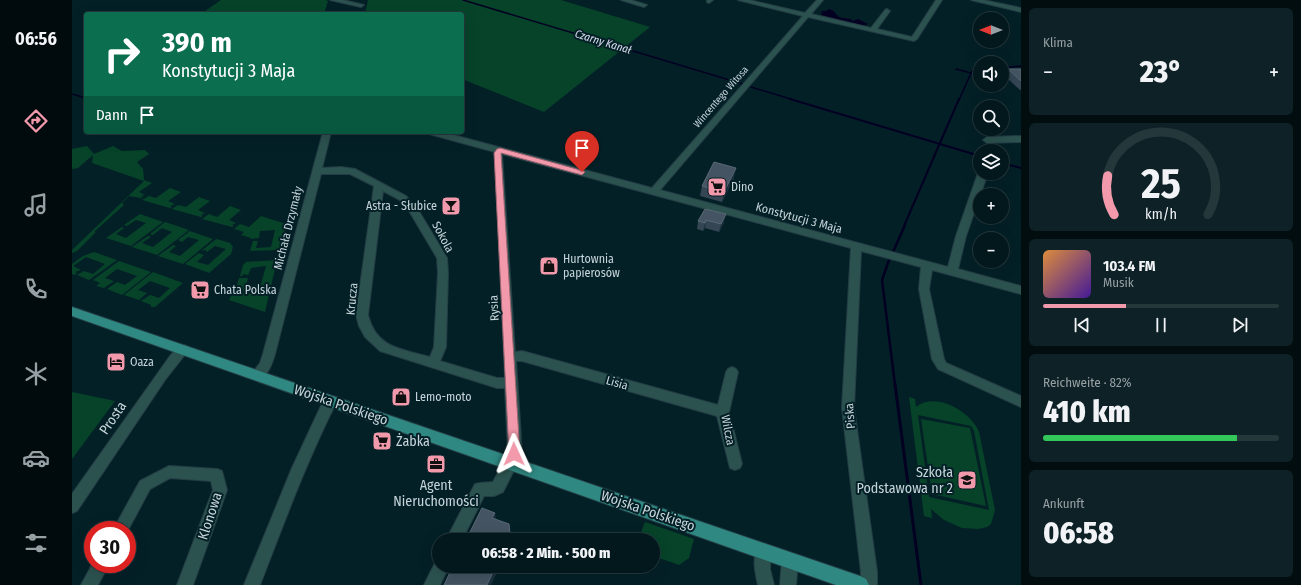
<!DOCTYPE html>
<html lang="de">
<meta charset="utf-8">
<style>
body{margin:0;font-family:"Fira Sans Condensed",sans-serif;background:#0d2126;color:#f1f3f6;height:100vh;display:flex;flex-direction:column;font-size:15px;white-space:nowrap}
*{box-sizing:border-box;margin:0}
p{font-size:13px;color:#97a0a4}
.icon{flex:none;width:22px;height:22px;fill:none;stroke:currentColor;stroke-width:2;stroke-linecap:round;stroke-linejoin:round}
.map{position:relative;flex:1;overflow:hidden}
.side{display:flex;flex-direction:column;gap:8px;padding:8px;background:#020d10;width:280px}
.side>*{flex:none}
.hud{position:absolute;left:12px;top:12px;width:380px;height:122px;border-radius:4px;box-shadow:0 4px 16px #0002,0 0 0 1px #24373b;background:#0b6e4f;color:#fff;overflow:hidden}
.needle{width:26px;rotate:270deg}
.buttons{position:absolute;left:901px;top:12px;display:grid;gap:8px}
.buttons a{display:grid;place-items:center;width:36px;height:36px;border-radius:50%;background:#03181d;box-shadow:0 4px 16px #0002,0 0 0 1px #24373b;font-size:20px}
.speed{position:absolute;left:12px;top:521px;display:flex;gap:8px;font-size:20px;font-weight:700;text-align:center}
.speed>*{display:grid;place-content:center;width:52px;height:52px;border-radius:50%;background:#03181d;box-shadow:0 4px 16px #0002,0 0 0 1px #24373b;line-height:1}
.speed .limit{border:6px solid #d22;background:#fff;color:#111}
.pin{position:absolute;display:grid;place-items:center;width:34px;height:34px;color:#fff;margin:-41px -17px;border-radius:50% 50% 50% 0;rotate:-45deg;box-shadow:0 0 4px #0007}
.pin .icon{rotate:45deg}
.me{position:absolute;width:44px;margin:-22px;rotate:359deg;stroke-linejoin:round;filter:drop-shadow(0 0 3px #0008)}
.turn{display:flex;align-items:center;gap:14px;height:84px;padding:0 12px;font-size:18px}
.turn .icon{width:52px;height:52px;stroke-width:2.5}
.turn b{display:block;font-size:28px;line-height:34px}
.then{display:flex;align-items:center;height:38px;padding:0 12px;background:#0003;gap:8px;font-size:15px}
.big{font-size:30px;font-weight:800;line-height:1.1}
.side .widget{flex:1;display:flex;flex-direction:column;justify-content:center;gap:6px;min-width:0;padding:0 14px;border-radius:6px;background:#0d2126}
.side .dial{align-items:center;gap:0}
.dial svg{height:104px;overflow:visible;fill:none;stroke:#24373b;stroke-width:7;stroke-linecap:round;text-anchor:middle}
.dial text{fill:#f1f3f6;stroke:none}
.song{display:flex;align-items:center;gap:12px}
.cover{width:48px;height:48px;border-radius:6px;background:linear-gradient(135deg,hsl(30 70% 55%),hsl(260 70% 35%))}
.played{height:4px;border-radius:2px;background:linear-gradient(90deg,#f29aac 35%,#24373b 35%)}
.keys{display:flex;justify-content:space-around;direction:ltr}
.heat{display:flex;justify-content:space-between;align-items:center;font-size:22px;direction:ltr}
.charge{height:6px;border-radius:3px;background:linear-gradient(90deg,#34c759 82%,#24373b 0)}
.trip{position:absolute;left:360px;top:533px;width:228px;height:40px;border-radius:20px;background:#03181d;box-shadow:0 4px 16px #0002,0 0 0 1px #24373b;font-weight:800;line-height:40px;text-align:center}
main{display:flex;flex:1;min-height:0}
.tab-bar{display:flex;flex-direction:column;width:72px;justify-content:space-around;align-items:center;background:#010a0c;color:#97a0a4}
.tab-bar .icon{width:28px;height:28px}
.tab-bar .on{color:#f29aac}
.tab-bar b{font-size:18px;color:#f1f3f6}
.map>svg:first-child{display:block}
.green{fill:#064329;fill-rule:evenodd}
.water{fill:#030021}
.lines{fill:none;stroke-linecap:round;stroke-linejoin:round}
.stream-far3{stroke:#030021;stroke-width:1.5}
.stream-far2{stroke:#030021;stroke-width:2}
.stream-far1{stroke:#030021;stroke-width:2.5}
.stream{stroke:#030021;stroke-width:3}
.minor-casing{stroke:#233d44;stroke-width:2}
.major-casing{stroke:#233d44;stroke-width:2}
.minor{fill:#2c524f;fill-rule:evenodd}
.major{fill:#2f8882;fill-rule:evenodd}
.wall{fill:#344554}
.shaded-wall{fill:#1a303c}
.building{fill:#445462;stroke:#586875}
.route{fill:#f29aac;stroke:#9d6470}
.labels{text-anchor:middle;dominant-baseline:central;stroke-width:4;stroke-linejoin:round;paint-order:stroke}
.far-street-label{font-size:10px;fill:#c6d5da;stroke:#042027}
.far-water-label{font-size:11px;font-style:italic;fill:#dce0f2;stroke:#042027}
.poi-label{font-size:12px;fill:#c6d5da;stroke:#042027;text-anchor:start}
.street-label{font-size:12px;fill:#c6d5da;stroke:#042027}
.near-street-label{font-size:14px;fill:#c6d5da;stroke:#042027}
.near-poi-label{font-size:14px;fill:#c6d5da;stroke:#042027;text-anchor:start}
</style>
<main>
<nav class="tab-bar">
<b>06:56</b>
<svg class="icon on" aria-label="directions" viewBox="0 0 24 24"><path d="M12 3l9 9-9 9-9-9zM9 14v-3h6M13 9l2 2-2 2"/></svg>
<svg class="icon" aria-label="music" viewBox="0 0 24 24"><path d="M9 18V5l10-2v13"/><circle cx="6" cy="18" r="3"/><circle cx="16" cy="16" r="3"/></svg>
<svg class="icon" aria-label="phone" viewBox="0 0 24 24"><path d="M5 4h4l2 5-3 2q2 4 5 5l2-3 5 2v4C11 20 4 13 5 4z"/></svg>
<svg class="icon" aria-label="climate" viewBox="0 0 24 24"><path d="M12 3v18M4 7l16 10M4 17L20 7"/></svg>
<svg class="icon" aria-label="car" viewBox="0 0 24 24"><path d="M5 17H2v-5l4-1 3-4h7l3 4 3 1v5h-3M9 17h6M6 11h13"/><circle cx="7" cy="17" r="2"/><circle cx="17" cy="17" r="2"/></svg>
<svg class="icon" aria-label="filters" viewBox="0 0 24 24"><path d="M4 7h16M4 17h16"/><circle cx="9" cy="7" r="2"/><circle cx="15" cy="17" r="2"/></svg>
</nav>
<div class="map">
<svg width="949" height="585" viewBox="0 0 949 585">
<rect width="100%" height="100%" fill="#042027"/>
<g class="green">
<path d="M149 0H253L256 1 252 14H129Z"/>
<path d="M296 0H489L578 27 472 112 390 79V14H293Z"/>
<path d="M15 146 22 154 41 146 50 151 73 150 77 154 65 162 71 169 72 180 80 183 67 192 73 195 69 196 71 197 69 198 57 196 50 203 52 205 23 231V233L5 251 0 253V250L72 181 20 163 21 155 6 168 0 169V149Z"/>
<path d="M98 188 109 192 96 201 103 204 98 206 100 207 98 208 70 200 77 196 84 198Z"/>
<path d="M127 197 138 201 126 210 133 213 129 215 131 216 129 217 100 209 106 205 114 207Z"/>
<path d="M158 206 169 210 157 220 164 223 160 225 162 226 160 227 130 219 137 214 145 217Z"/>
<path d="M68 214 91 222 59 246 34 238 50 227 52 228 44 234 54 238 74 223 64 220 55 226 52 225Z"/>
<path d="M189 216 214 224 208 250 178 251 181 241H186L184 248 199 247 203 230 188 231 187 238 178 239 179 238 169 235 172 232 162 229 168 224 177 227Z"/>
<path d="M93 222 117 230 85 255 60 247 76 236 79 237 70 243 81 247 100 232 90 228 81 235 78 234Z"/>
<path d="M118 231 141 239 111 264 86 256 101 245 104 246 97 252 108 256 127 240 116 237 110 242 106 240Z"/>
<path d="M145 239 158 243 161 247 159 254 137 273 113 264 127 253 132 255 125 262 136 265 154 249 143 246 135 252 133 250 129 251 143 240Z"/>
<path d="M22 252 45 260 17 280 5 275 12 271 21 274 33 264 14 257 1 266 9 270 3 272 5 273 3 275 0 274V264L11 256Z"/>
<path d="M205 260 193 312 157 300 160 294 191 292 192 290 163 292 167 278H176L174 286 189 284 194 266 179 268 176 275 171 274 170 276H168L171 265 174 262Z"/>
<path d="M47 261 79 272 50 295 35 289 45 282 53 285 65 276 45 269 33 278 42 281 32 288 24 286 28 283 21 280Z"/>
<path d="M81 272 111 283 83 307H79V305L69 301 78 295 87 298 98 288 78 281 66 290 75 293 67 300 52 295Z"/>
<path d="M0 392 43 401 0 459Z"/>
<path d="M837 397 843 399 844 407C864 391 899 412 907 432L923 510 919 524 915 527 906 529 890 528 872 520 859 509 860 518 852 516ZM846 415 899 426 902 431 917 510 857 497Z"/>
<path d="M849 419 898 428 914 506 860 494Z"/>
<path d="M573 522 622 539 617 558 607 565 581 556V540H566Z"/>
</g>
<path class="water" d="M756 9C763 10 762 13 767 17 771 19 777 17 781 21L786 19 796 24 791 26 749 15 750 11H755Z"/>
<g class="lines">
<g class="stream-far3">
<path d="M391 0 671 84"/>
<path d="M930 68 949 66"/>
<path d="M884 69 899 73"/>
<path d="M679 87 722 100"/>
<path d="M0 94 14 98"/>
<path d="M887 100 900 71 908 70"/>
</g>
<g class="stream-far2">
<path d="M718 99 908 156"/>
<path d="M930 163 949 168"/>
<path d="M832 226 887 99"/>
</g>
<g class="stream-far1">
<path d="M821 252 833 225"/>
<path d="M817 260 810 280 823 385"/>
</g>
<path class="stream" d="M823 384 849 585"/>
<defs>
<g id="minor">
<path d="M258 0H271L292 5 289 7Z"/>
<path d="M549 0H559L575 5 572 7Z"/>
<path d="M635 0H641L637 3 635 2Z"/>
<path d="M666 0H677L733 13 745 0H751L739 14 799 28 813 10 815 9 818 11 805 29 840 37 864 0H870L845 39 842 41 736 17 588 190 876 267 884 236 906 173 908 171V173H916L894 236 886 269 949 286V294L860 270 857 289 872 359 874 363 949 396V407L866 369 860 359 847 289 849 267 789 251 782 408 805 572V585H789V572L770 408 779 248 430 154 443 352 450 351 646 405 654 372 656 369 660 367 664 369 666 372 657 412 670 464 668 468 663 470 658 468 645 416 450 361H444L450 454 431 492 422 496H412L390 540H374L403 484 408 483 421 482 436 454 433 388H425L308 351 293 337 287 326 284 315 302 186 278 174H249L203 354C200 364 194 383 181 378L179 375 188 363 191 354 251 132H259L250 168 269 167 283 169 334 196 345 208 375 258 376 273 374 347 368 361 425 378H433L423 152 357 134 356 132H370L580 188 731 16ZM311 191 328 200 336 209 365 258 366 273 362 347 358 357C329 349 304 348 296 315Z"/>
<path d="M899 0H911L949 8V12Z"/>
<path d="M949 136V142L915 143 911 140 915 137Z"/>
<path d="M111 345 115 346 117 349 115 352 93 380 5 511 0 513V494L98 356 107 346Z"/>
<path d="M259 396 264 397 265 401C235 460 212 523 188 585H172L220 468 248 408 254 397Z"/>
<path d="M97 466 145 469 150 471 155 490 121 585H105L141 490 139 481 98 478 78 489 55 532V530H41L68 481Z"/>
<path d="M691 544 696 546 699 551 698 569 702 585H686C683 572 680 559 686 546Z"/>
<path d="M718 553 723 555 726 560 724 585H708L710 560 713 555Z"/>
<path d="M367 559V566H377L368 585H352L364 561Z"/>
<path d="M21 563 37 564 26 585H9Z"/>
</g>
<path id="major" d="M0 307 788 576 794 579 797 585H764L0 316Z"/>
</defs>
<use href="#minor" class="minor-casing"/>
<use href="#major" class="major-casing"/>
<use href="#minor" class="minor"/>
<use href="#major" class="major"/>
</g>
<g class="wall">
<path d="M936 69H949V90H948L933 76Z"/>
<path d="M662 178 650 202 628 196 630 186Z"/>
<path d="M633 209 652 222 647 232 633 228 631 231 625 229 626 221Z"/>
</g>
<g class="shaded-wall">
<path d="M664 168 662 178 650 202 652 192Z"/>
<path d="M654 214 652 222 647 232 649 224Z"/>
<path d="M634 220 633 228 631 231 633 223Z"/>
<path d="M423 513 424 520 420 518Z"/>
<path d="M438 533 439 540H435Z"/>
<path d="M424 566H428L419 585H415Z"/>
</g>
<g class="building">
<path d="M936 69H949V81Z"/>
<path d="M642 162 664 168 652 192 630 186Z"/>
<path d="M633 209 654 214 649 224 634 220 633 223 626 221Z"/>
<path d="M410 508 423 513 420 518 437 524 438 533 435 540H394Z"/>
<path d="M381 566H424L415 585H372Z"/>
</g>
<path class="route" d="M428 148 512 171 513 172 510 175 429 153 448 454 446 458 442 459 439 458 437 454 422 153 425 149Z"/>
<defs>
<symbol id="supermarket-square" viewBox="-11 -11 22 22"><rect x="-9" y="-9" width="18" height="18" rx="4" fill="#f29aac" stroke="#042027"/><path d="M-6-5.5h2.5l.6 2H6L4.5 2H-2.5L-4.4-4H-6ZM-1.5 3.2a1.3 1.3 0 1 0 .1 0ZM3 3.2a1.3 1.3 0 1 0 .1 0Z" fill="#111"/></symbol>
<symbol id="bar-square" viewBox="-11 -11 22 22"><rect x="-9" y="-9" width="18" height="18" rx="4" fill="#f29aac" stroke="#042027"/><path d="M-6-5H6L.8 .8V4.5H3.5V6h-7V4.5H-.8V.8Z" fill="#111"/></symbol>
<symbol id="shop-square" viewBox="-11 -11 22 22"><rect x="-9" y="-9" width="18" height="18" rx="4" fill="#f29aac" stroke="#042027"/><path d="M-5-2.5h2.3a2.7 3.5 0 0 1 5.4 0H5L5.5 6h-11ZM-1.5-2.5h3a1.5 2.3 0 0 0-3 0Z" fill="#111"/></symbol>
<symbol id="hotel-square" viewBox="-11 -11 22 22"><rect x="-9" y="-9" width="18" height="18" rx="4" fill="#f29aac" stroke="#042027"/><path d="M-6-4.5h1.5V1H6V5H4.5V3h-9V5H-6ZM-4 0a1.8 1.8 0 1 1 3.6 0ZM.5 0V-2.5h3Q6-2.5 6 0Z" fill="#111"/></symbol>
<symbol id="office-square" viewBox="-11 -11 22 22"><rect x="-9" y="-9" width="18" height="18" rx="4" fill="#f29aac" stroke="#042027"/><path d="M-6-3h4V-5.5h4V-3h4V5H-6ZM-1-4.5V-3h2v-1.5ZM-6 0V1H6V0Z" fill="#111"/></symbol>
<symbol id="school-square" viewBox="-11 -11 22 22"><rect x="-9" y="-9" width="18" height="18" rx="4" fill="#f29aac" stroke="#042027"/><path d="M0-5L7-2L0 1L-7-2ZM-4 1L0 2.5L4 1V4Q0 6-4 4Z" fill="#111"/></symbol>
</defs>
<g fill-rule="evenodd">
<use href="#supermarket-square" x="634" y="176" width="22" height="22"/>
<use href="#bar-square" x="368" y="195" width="22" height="22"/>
<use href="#shop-square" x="466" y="255" width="22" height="22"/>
<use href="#supermarket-square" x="117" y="279" width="22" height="22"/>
<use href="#hotel-square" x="33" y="351" width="22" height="22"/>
<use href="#shop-square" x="318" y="386" width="22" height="22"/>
<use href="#supermarket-square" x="299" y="430" width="22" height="22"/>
<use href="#office-square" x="353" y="453" width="22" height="22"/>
<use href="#school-square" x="884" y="469" width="22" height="22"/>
</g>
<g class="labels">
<g class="far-street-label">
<text transform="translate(649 97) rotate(-49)">Wincentego Witosa</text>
</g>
<g class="far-water-label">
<text transform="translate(531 42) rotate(17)">Czarny Kanał</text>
</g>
<g class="poi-label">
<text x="659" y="187">Dino</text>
<text x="365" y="206" text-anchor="end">Astra - Słubice</text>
<text x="491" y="259">Hurtownia<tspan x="491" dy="14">papierosów</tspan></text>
<text x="142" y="290">Chata Polska</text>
<text x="58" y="362">Oaza</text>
<text x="343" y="397">Lemo-moto</text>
</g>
<g class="street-label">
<text transform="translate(727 218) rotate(15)">Konstytucji 3 Maja</text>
<text transform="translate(216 228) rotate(-76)">Michała Drzymały</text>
<text transform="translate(371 237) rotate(62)">Sokola</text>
<text transform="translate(280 299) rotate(-85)">Krucza</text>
<text transform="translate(422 308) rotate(-93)">Rysia</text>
<text transform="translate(545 383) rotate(16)">Lisia</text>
<text transform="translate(778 416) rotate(-95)">Piska</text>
<text transform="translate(656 430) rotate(79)">Wilcza</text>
</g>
<g class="near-street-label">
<text transform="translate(269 405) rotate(19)">Wojska Polskiego</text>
<text transform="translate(41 418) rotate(-56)">Prosta</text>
<text transform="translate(576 511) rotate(19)">Wojska Polskiego</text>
<text transform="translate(138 516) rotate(-72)">Klonowa</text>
</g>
<g class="near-poi-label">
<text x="324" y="441">Żabka</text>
<text x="881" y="472" text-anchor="end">Szkoła<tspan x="881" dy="16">Podstawowa nr 2</tspan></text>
<text x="364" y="485" text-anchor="middle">Agent<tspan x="364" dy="16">Nieruchomości</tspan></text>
</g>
</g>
</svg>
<div class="buttons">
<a><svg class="needle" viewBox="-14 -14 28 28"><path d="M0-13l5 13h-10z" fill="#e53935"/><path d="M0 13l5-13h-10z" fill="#97a0a4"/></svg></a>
<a><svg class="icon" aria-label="sound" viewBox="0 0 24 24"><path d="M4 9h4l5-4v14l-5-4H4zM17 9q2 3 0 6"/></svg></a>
<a><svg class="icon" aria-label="search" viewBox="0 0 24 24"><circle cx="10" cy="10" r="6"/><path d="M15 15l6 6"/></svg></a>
<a><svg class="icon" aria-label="layers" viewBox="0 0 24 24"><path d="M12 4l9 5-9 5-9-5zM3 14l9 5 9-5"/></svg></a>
<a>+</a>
<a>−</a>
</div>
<div class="speed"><div class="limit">30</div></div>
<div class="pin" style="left:510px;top:172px;background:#d93025"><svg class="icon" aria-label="arrive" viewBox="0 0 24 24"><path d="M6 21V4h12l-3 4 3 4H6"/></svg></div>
<svg class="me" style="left:442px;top:454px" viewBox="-20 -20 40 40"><path d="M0-17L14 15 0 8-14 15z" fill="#f29aac" stroke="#fff" stroke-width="4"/></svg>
<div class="trip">06:58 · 2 Min. · 500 m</div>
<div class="hud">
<div class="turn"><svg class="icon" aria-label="right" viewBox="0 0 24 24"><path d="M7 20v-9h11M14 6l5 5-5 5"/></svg><div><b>390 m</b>Konstytucji 3 Maja</div></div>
<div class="then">Dann<svg class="icon" aria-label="arrive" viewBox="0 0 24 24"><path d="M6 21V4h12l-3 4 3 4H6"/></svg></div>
</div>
</div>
<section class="side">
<div class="widget"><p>Klima</p>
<div class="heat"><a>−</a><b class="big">23°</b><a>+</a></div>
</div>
<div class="widget dial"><svg viewBox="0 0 100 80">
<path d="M14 69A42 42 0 1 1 86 69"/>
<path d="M14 69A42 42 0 0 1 9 39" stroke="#f29aac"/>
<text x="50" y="56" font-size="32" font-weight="700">25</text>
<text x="50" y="72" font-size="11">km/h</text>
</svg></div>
<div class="widget">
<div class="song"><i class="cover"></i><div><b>103.4 FM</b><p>Musik</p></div></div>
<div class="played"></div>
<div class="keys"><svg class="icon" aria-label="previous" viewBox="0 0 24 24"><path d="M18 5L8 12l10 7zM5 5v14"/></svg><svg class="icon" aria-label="pause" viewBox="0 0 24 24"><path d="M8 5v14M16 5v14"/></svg><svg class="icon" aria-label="next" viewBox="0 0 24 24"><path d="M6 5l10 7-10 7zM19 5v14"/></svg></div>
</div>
<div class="widget"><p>Reichweite · 82%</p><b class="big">410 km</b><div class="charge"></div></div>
<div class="widget"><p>Ankunft</p><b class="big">06:58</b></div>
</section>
</main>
